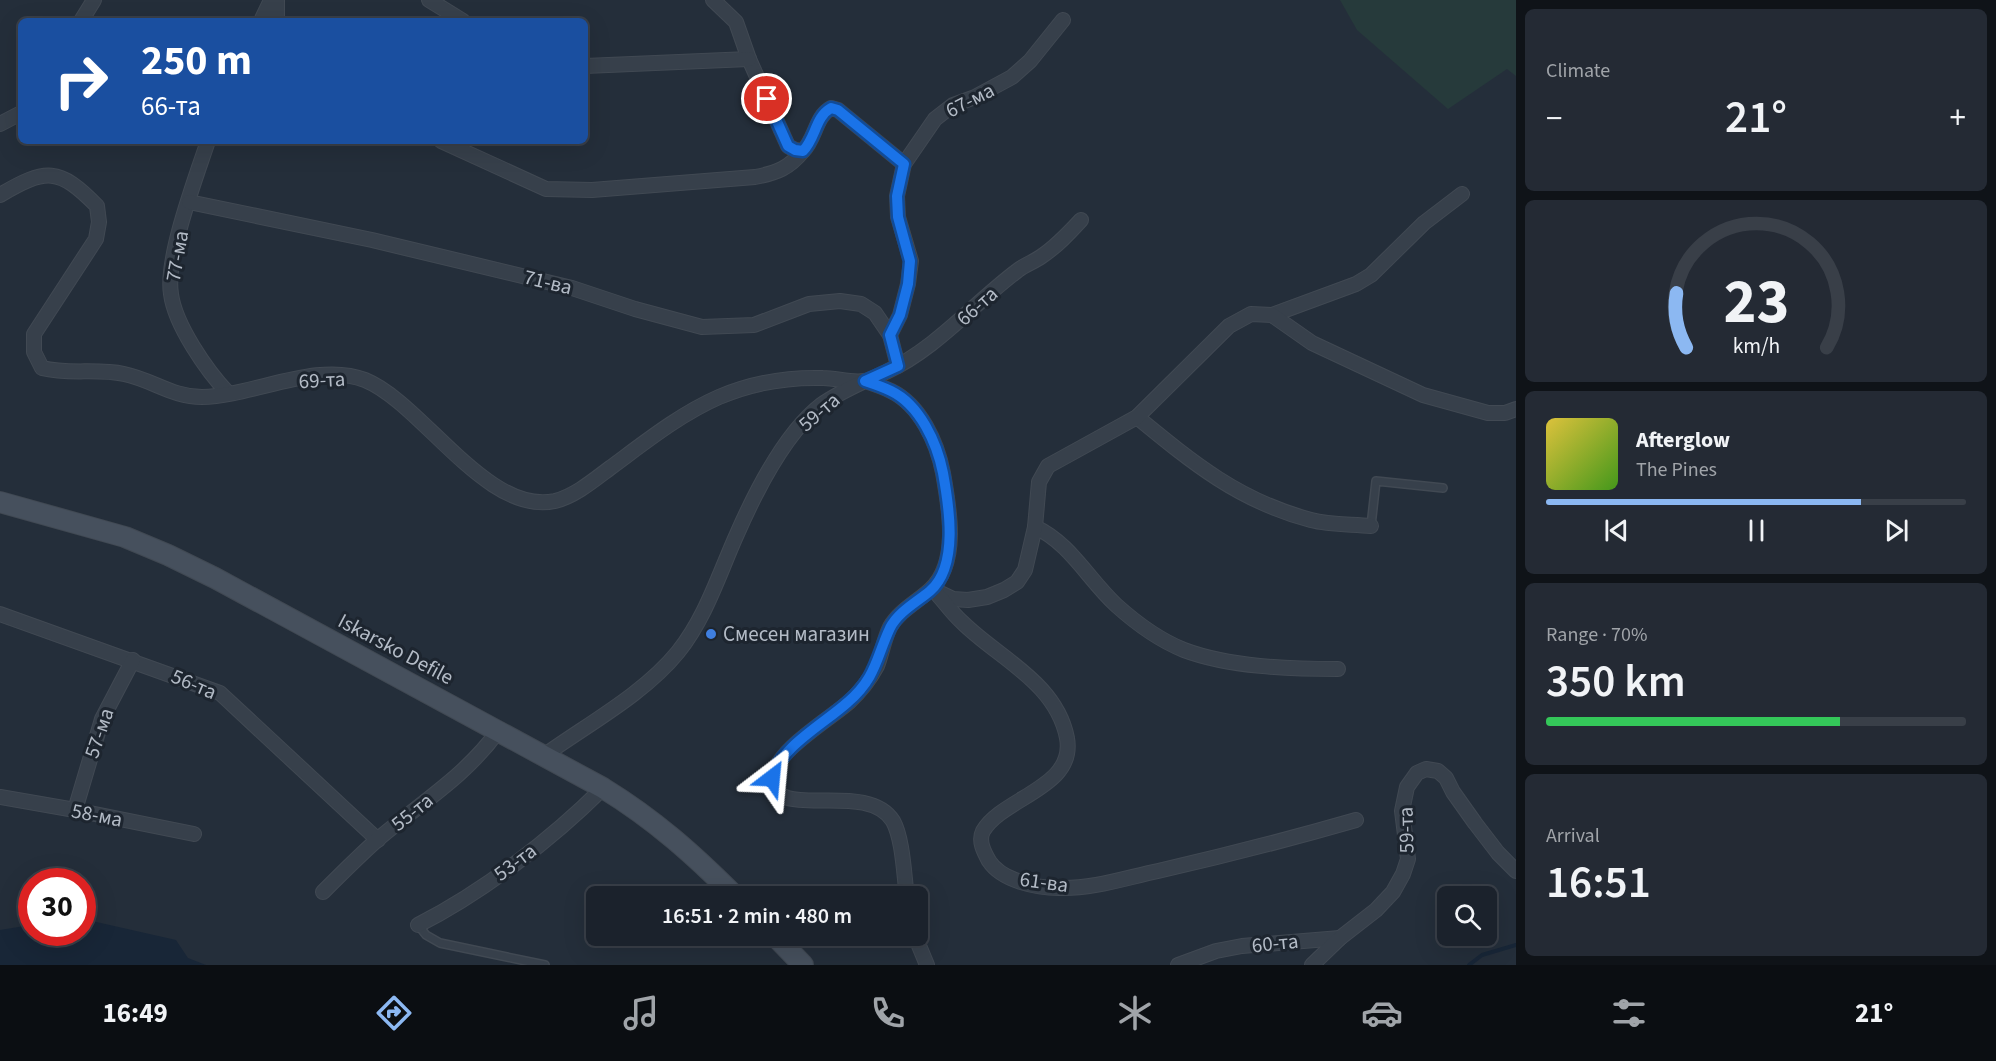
<!DOCTYPE html>
<meta charset="utf-8">
<style>
body{margin:0;font-family:"Source Sans 3",sans-serif;background:#242a34;color:#f1f3f6;height:100vh;display:flex;flex-direction:column;font-size:22px;white-space:nowrap}
*{box-sizing:border-box;margin:0}
p{font-size:20px;color:#a0a4a9}
.icon{flex:none;width:33px;height:33px;fill:none;stroke:currentColor;stroke-width:2;stroke-linecap:round;stroke-linejoin:round}
.map{position:relative;flex:1;overflow:hidden}
.details{display:flex;flex-direction:column;gap:9px;padding:9px;background:#0f1318;width:480px}
.details>*{flex:none}
.top-card{position:absolute;left:18px;top:18px;width:570px;height:126px;border-radius:9px;box-shadow:0 6px 24px #0002,0 0 0 2px #393f48;background:#1a4fa0;color:#fff;overflow:hidden}
.controls{position:absolute;left:1437px;top:886px;display:grid;gap:12px}
.controls a{display:grid;place-items:center;width:60px;height:60px;border-radius:9px;background:#1b222c;box-shadow:0 6px 24px #0002,0 0 0 2px #393f48;font-size:30px}
.speed{position:absolute;left:18px;top:868px;display:flex;gap:12px;font-size:30px;font-weight:700;text-align:center}
.speed>*{display:grid;place-content:center;width:78px;height:78px;border-radius:50%;background:#1b222c;box-shadow:0 6px 24px #0002,0 0 0 2px #393f48;line-height:1}
.speed .limit{border:9px solid #d22;background:#fff;color:#111}
.pin{position:absolute;display:grid;place-items:center;width:51px;height:51px;color:#fff;margin:-26px;border:3px solid #fff;border-radius:50%;box-shadow:0 2px 6px #0007}
.me{position:absolute;width:66px;margin:-33px;rotate:29deg;stroke-linejoin:round;filter:drop-shadow(0 0 4px #0008)}
.turn{display:flex;align-items:center;gap:21px;height:126px;padding:0 24px;font-size:27px}
.turn .icon{width:78px;height:78px;stroke-width:2.5}
.turn b{display:block;font-size:42px;line-height:51px}
.big{font-size:45px;font-weight:600;line-height:1.1}
.details .tile{flex:1;display:flex;flex-direction:column;justify-content:center;gap:9px;min-width:0;padding:0 21px;border-radius:9px;background:#242a34}
.details .dial{align-items:center;gap:0}
.dial svg{height:156px;overflow:visible;fill:none;stroke:#393f48;stroke-width:7;stroke-linecap:round;text-anchor:middle}
.dial text{fill:#f1f3f6;stroke:none}
.song{display:flex;align-items:center;gap:18px}
.cover{width:72px;height:72px;border-radius:9px;background:linear-gradient(135deg,hsl(50 70% 55%),hsl(100 70% 35%))}
.played{height:6px;border-radius:3px;background:linear-gradient(90deg,#8cb8f2 75%,#393f48 75%)}
.keys{display:flex;justify-content:space-around;direction:ltr}
.heat{display:flex;justify-content:space-between;align-items:center;font-size:33px;direction:ltr}
.charge{height:9px;border-radius:4px;background:linear-gradient(90deg,#34c759 70%,#393f48 0)}
.trip{position:absolute;left:586px;top:886px;width:342px;height:60px;border-radius:9px;background:#1b222c;box-shadow:0 6px 24px #0002,0 0 0 2px #393f48;font-weight:600;line-height:60px;text-align:center}
.dock{display:flex;height:96px;justify-content:space-around;align-items:center;background:#0b0e12;color:#a0a4a9}
.dock .icon{width:42px;height:42px}
.dock .on{color:#8cb8f2}
.dock b{font-size:27px;color:#f1f3f6}
main{display:flex;flex:1;min-height:0}
.map>svg:first-child{display:block}
.green{fill:#263a3b}
.water{fill:#182637}
.lines{fill:none;stroke-linecap:round;stroke-linejoin:round}
.stream{stroke:#182637;stroke-width:4}
.service-casing{stroke:#414953;stroke-width:10}
.minor-casing{stroke:#414953;stroke-width:16}
.secondary-casing{stroke:#414953;stroke-width:22}
.service{stroke:#37404b;stroke-width:7}
.minor{stroke:#37404b;stroke-width:14}
.secondary{stroke:#46505d;stroke-width:20}
.route-casing{stroke:#114b97;stroke-width:15}
.route{stroke:#1a73e8;stroke-width:10}
.shop-dot{fill:#3f7fe0;stroke:#1d252f;stroke-width:2}
.labels{text-anchor:middle;dominant-baseline:central;stroke-width:6;stroke-linejoin:round;paint-order:stroke}
.street-label{font-size:21px;fill:#b3bbc6;stroke:#1d252f}
.poi-label{font-size:21px;fill:#b3bbc6;stroke:#1d252f;text-anchor:start}
</style>
<main>
<div class="map">
<svg width="1516" height="965" viewBox="0 0 1516 965">
<rect width="100%" height="100%" fill="#242e3a"/>
<path class="green" d="M1340 0H1516V76L1507 69 1448 109 1357 30Z"/>
<path class="water" d="M92 921 176 940 188 958 206 965H0V930L31 925 32 933H82L83 922Z"/>
<g class="lines">
<path class="stream" d="M1469 965 1482 955 1516 945"/>
<defs>
<g id="service">
<path d="M1371 526 1376 481 1443 488"/>
<path d="M418 925 426 935 440 943 545 965"/>
</g>
<g id="minor">
<path d="M429 0 463 21"/>
<path d="M713 0 736 22 749 59 788 146 795 150 803 151C816 138 815 117 831 108L838 110 904 164"/>
<path d="M81 21 94 0"/>
<path d="M261 21 271 0"/>
<path d="M277 21V0"/>
<path d="M585 66 749 59"/>
<path d="M0 124 21 113"/>
<path d="M208 141C196 177 165 259 171 294 175 325 207 371 228 393"/>
<path d="M441 141 546 189 592 190 755 177C777 173 789 168 803 151"/>
<path d="M0 195C46 168 59 167 97 206L99 222 96 239 34 334V352L42 368C69 375 96 368 124 374 153 380 172 397 202 397 253 396 317 361 365 380 422 403 487 516 555 501 575 496 594 480 610 468 644 443 680 414 719 397 752 383 788 377 823 378 836 378 851 383 864 381 871 380 879 375 886 372 937 348 972 305 1017 271 1024 265 1034 262 1042 256 1057 246 1069 233 1081 220"/>
<path d="M189 202 372 240 572 288 635 309 702 327 754 325 809 304 840 301 861 304 875 313 890 335"/>
<path d="M1272 315 1356 284 1371 275 1424 223 1462 194"/>
<path d="M898 366 890 335 900 315 908 284 911 261 898 217 897 196 904 164 935 119 953 105 975 97 1012 77 1030 61 1063 20"/>
<path d="M1137 417C1193 463 1239 501 1311 520 1330 525 1352 524 1371 526"/>
<path d="M1035 527C1070 543 1088 579 1116 605 1136 623 1159 640 1184 650 1229 667 1290 669 1338 669"/>
<path d="M932 589 953 599 968 600 987 597 1004 590 1017 582 1025 570 1035 527 1039 482 1048 466 1137 417 1229 326 1251 314 1272 315 1312 343 1423 395 1488 413H1505L1516 409"/>
<path d="M938 595C946 604 953 614 962 622 998 658 1056 682 1067 738 1076 788 1003 797 983 831 978 841 984 852 989 861 1002 881 1037 888 1059 888 1093 889 1125 878 1158 871 1224 856 1290 839 1356 820"/>
<path d="M0 614 220 693 378 840"/>
<path d="M545 755C588 724 644 694 678 652 706 617 719 574 737 534 755 493 785 433 821 405 835 395 850 388 865 381 874 384 883 387 891 391 920 405 937 442 943 473 949 507 960 563 930 590 917 602 899 611 890 627 884 639 882 653 877 666 870 679 860 692 849 702 831 718 774 752 773 777 770 824 866 778 893 821 903 839 904 876 907 897"/>
<path d="M0 797 75 810 194 834"/>
<path d="M75 810 102 719 133 660"/>
<path d="M323 892C341 874 359 856 377 840 419 804 466 776 498 731"/>
<path d="M418 925C483 892 552 839 603 788"/>
<path d="M915 936 927 965"/>
<path d="M1178 965 1216 951 1242 946 1340 938"/>
<path d="M1312 965 1340 938 1376 910 1393 892 1403 874 1408 859 1402 811 1407 787 1417 773 1426 769 1438 771 1446 778 1453 792 1475 823 1498 853 1516 871"/>
</g>
<g id="secondary">
<path d="M0 502 125 537 168 555 215 578 603 788C655 820 693 854 736 897"/>
<path d="M775 936 803 965"/>
</g>
</defs>
<use href="#service" class="service-casing"/>
<use href="#minor" class="minor-casing"/>
<use href="#secondary" class="secondary-casing"/>
<use href="#service" class="service"/>
<use href="#minor" class="minor"/>
<use href="#secondary" class="secondary"/>
</g>
<g class="lines">
<defs>
<path id="route" d="M767 99 788 146 795 150 803 151C816 138 815 117 831 108L838 110 904 164 897 196 898 217 910 261 908 284 900 315 890 335 898 366 865 381C874 384 883 387 891 391 920 405 937 443 943 473 949 506 959 566 930 591 917 602 898 612 890 628 876 658 876 678 848 702 825 723 779 748 772 778"/>
</defs>
<use href="#route" class="route-casing"/>
<use href="#route" class="route"/>
</g>
<circle class="shop-dot" cx="711" cy="634" r="6"/>
<g class="labels">
<g class="street-label">
<text transform="translate(970 100) rotate(-27)">67-ма</text>
<text transform="translate(177 256) rotate(-80)">77-ма</text>
<text transform="translate(548 282) rotate(14)">71-ва</text>
<text transform="translate(977 306) rotate(-42)">66-та</text>
<text transform="translate(322 380) rotate(-3)">69-та</text>
<text transform="translate(819 412) rotate(-41)">59-та</text>
<text transform="translate(396 649) rotate(28)">Iskarsko Defile</text>
<text transform="translate(194 684) rotate(23)">56-та</text>
<text transform="translate(99 733) rotate(-71)">57-ма</text>
<text transform="translate(412 812) rotate(-39)">55-та</text>
<text transform="translate(97 815) rotate(11)">58-ма</text>
<text transform="translate(1406 830) rotate(-91)">59-та</text>
<text transform="translate(515 862) rotate(-37)">53-та</text>
<text transform="translate(1044 882) rotate(8)">61-ва</text>
<text transform="translate(1275 943) rotate(-6)">60-та</text>
</g>
<g class="poi-label">
<text x="723" y="634">Смесен магазин</text>
</g>
</g>
</svg>
<div class="controls">
<a><svg class="icon" aria-label="search" viewBox="0 0 24 24"><circle cx="10" cy="10" r="6"/><path d="M15 15l6 6"/></svg></a>
</div>
<div class="speed"><div class="limit">30</div></div>
<div class="pin" style="left:767px;top:99px;background:#d93025"><svg class="icon" aria-label="arrive" viewBox="0 0 24 24"><path d="M6 21V4h12l-3 4 3 4H6"/></svg></div>
<svg class="me" style="left:772px;top:778px" viewBox="-20 -20 40 40"><path d="M0-17L14 15 0 8-14 15z" fill="#1a73e8" stroke="#fff" stroke-width="4"/></svg>
<div class="trip">16:51 · 2 min · 480 m</div>
<div class="top-card">
<div class="turn"><svg class="icon" aria-label="right" viewBox="0 0 24 24"><path d="M7 20v-9h11M14 6l5 5-5 5"/></svg><div><b>250 m</b>66-та</div></div>
</div>
</div>
<section class="details">
<div class="tile"><p>Climate</p>
<div class="heat"><a>−</a><b class="big">21°</b><a>+</a></div>
</div>
<div class="tile dial"><svg viewBox="0 0 100 80">
<path d="M14 69A42 42 0 1 1 86 69"/>
<path d="M14 69A42 42 0 0 1 9 41" stroke="#8cb8f2"/>
<text x="50" y="56" font-size="32" font-weight="700">23</text>
<text x="50" y="72" font-size="11">km/h</text>
</svg></div>
<div class="tile">
<div class="song"><i class="cover"></i><div><b>Afterglow</b><p>The Pines</p></div></div>
<div class="played"></div>
<div class="keys"><svg class="icon" aria-label="previous" viewBox="0 0 24 24"><path d="M18 5L8 12l10 7zM5 5v14"/></svg><svg class="icon" aria-label="pause" viewBox="0 0 24 24"><path d="M8 5v14M16 5v14"/></svg><svg class="icon" aria-label="next" viewBox="0 0 24 24"><path d="M6 5l10 7-10 7zM19 5v14"/></svg></div>
</div>
<div class="tile"><p>Range · 70%</p><b class="big">350 km</b><div class="charge"></div></div>
<div class="tile"><p>Arrival</p><b class="big">16:51</b></div>
</section>
</main>
<nav class="dock">
<b>16:49</b>
<svg class="icon on" aria-label="directions" viewBox="0 0 24 24"><path d="M12 3l9 9-9 9-9-9zM9 14v-3h6M13 9l2 2-2 2"/></svg>
<svg class="icon" aria-label="music" viewBox="0 0 24 24"><path d="M9 18V5l10-2v13"/><circle cx="6" cy="18" r="3"/><circle cx="16" cy="16" r="3"/></svg>
<svg class="icon" aria-label="phone" viewBox="0 0 24 24"><path d="M5 4h4l2 5-3 2q2 4 5 5l2-3 5 2v4C11 20 4 13 5 4z"/></svg>
<svg class="icon" aria-label="climate" viewBox="0 0 24 24"><path d="M12 3v18M4 7l16 10M4 17L20 7"/></svg>
<svg class="icon" aria-label="car" viewBox="0 0 24 24"><path d="M5 17H2v-5l4-1 3-4h7l3 4 3 1v5h-3M9 17h6M6 11h13"/><circle cx="7" cy="17" r="2"/><circle cx="17" cy="17" r="2"/></svg>
<svg class="icon" aria-label="filters" viewBox="0 0 24 24"><path d="M4 7h16M4 17h16"/><circle cx="9" cy="7" r="2"/><circle cx="15" cy="17" r="2"/></svg>
<b>21°</b>
</nav>
